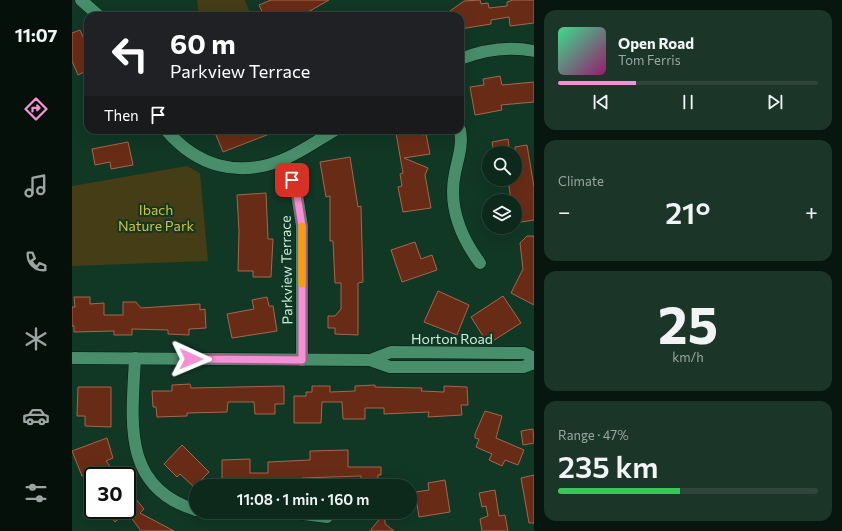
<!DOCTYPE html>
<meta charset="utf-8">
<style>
body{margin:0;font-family:Commissioner,sans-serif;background:#1b3529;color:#f1f3f6;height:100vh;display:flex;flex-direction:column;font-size:15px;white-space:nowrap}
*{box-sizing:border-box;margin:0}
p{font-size:13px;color:#9aa6a3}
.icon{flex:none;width:22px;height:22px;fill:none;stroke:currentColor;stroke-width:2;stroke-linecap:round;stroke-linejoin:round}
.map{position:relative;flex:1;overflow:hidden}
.panel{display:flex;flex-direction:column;gap:10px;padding:10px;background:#07170f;width:308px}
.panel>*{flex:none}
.top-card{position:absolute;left:12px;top:12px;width:380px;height:122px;border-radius:12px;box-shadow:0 4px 16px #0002,0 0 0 1px #2d453b;background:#202124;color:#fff;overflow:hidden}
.controls{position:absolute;left:410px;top:146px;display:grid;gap:8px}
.controls a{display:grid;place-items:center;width:40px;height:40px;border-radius:50%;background:#0d291c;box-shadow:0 4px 16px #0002,0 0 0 1px #2d453b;font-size:20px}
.speed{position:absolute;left:12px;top:467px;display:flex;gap:8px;font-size:20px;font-weight:700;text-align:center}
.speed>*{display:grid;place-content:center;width:52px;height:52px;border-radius:50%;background:#0d291c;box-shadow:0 4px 16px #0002,0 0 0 1px #2d453b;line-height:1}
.speed .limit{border:2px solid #111;border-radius:6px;background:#fff;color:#111}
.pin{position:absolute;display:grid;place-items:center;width:34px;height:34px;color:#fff;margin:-17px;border-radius:8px;box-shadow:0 2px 6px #0006}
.me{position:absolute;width:44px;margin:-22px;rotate:91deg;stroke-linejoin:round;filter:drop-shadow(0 0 3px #0008)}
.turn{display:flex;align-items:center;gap:14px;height:84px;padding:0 20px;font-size:18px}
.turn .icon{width:52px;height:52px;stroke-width:2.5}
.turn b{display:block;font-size:28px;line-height:34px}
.then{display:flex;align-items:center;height:38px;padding:0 20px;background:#0003;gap:8px;font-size:15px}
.big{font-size:30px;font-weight:600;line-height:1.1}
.panel .widget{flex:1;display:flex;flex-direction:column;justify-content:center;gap:6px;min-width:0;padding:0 14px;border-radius:12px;background:#1b3529}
.panel .dial{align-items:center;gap:0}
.dial b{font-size:52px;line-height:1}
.song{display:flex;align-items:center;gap:12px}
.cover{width:48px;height:48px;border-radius:6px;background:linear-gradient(135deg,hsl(150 70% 55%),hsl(320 70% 35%))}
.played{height:4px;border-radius:2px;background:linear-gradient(90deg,#f491d4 30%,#2d453b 30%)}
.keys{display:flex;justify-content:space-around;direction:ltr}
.heat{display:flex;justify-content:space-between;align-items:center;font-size:22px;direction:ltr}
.charge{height:6px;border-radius:3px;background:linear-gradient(90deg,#34c759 47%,#2d453b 0)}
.trip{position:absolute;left:117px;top:479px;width:228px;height:40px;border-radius:20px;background:#0d291c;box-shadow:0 4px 16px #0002,0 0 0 1px #2d453b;font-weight:600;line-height:40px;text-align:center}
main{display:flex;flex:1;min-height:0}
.tabs{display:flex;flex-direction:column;width:72px;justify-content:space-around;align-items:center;background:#05100b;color:#9aa6a3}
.tabs .icon{width:28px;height:28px}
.tabs .selected{color:#f491d4}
.tabs b{font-size:18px;color:#f1f3f6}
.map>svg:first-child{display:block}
.green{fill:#443d16}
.building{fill:#682c16;stroke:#a6664f}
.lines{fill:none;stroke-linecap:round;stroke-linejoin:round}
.street-casing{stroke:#061c11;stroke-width:13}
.street{stroke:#488e6a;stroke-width:12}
.route-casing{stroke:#9f5e8a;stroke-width:10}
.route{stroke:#f491d4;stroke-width:7}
.slow{stroke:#f59e0b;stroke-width:7}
.labels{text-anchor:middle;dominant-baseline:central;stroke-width:4;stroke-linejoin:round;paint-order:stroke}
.park-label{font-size:14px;fill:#d5c03a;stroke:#113725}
.street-label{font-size:14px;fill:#caecd8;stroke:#113725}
</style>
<main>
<nav class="tabs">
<b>11:07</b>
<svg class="icon selected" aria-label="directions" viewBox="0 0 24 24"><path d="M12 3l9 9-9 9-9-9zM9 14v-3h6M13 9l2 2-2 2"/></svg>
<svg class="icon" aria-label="music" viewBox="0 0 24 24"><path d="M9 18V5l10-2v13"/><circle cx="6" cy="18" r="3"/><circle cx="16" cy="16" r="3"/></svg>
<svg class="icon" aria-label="phone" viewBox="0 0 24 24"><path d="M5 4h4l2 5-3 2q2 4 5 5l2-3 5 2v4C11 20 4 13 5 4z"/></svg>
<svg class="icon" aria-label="climate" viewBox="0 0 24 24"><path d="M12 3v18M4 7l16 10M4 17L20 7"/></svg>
<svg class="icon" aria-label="car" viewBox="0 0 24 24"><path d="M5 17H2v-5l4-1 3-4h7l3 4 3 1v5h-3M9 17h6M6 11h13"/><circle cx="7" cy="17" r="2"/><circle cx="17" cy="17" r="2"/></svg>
<svg class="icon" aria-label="filters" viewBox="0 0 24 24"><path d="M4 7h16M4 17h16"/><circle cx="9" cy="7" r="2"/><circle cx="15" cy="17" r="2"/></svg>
</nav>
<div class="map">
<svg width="462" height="531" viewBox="0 0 462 531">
<rect width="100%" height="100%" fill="#113725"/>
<g class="green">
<path d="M125 0H173L179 16H127Z"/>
<path d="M115 166 128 173 136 261 0 266V186Z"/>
</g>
<g class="building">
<path d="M199 0H257L229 16H192L187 5Z"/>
<path d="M408 0 409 4 416 3 417 8 435 6V2L441 0H462V23L438 26 437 17 419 20V24L388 29V16H371L392 1Z"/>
<path d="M8 30 16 48V70L6 75 0 61V33Z"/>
<path d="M428 76 430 85 462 82V102L429 105 430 110 403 115 398 87 412 85 411 79Z"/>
<path d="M142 130H205V131L151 152Z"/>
<path d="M329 130H349L350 135 354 134 358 154 332 158 356 168 353 175 359 208 331 212 326 187 330 186 328 174 331 173 324 133 329 132Z"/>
<path d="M436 139 438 153H422L420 142Z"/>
<path d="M56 142 61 165 39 169 38 162 23 165 20 149Z"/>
<path d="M455 145 462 187V220L443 223V201H439L436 179H443V147Z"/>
<path d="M278 157 286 207 289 206 291 282 286 283V335L263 334V328H256V316H263L269 309V283H263L261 241H258V196L254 197 248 162Z"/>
<path d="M194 193 196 239H201L199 277H181V271H166L167 231 165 195Z"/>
<path d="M455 236H462V305L439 293 451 269 448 243Z"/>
<path d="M343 242 349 259 360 255 365 270 330 282 319 250Z"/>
<path d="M366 291 397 305 385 335 352 322Z"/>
<path d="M431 296 449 323 416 344 399 317Z"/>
<path d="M2 297H18V304L32 303V315H51V302H64L69 308 128 304V310L133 309 134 328 117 329V335L96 334V330L60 329V335H42V331L2 332V326H0V307H3Z"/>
<path d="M195 297 197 306H201L205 331 160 338 155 314 182 309 180 300Z"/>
<path d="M118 384 119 388 212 386V404H203V414H183L182 402H156L155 412 115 413V416L85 417 84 407H81L80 391H100V385Z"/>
<path d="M303 385V387L350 388 349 391 372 392V386L395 387 396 405H389L390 415 356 417 357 412 312 414V408H293V419H271L270 402H250L249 423H222V396H234V392H240V386H258V392L283 391V386Z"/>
<path d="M6 387H39V427L13 426V416H5Z"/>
<path d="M413 411 430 416 424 438 452 450 446 465 433 460 430 466 417 460 420 454 404 447 407 439 403 438V434Z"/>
<path d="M461 429 462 443 451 445 449 431Z"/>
<path d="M35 438 41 458 34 461 38 466 28 469 31 476H18L17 473 10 476 0 451Z"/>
<path d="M110 445 137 472 122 487 108 474 105 477 92 464Z"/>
<path d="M276 450V467H309V475H306V486H289V476L230 478V485L150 486V460L178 459V473H196V462L238 460V451Z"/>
<path d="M462 475V523H457L449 478Z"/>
<path d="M373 480 378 512 347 517 343 492 357 490 356 483Z"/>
<path d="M55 488 72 509 68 513 102 531H69L55 512 43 522 34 510H55Z"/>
<path d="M423 490 427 516 433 515 436 531H410L408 519 416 516 414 506 410 507 407 493Z"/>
<path d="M313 512V524L322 531H298Z"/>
</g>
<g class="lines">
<defs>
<g id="street">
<path d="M9 0 27 16"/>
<path d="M388 59C411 50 438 46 462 51"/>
<path d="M94 130C125 166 165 178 210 160 228 153 246 140 263 130"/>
<path d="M388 130C391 145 386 158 383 173 376 206 388 236 408 263"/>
<path d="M211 160 225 195 230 226V360"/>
<path d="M0 358 298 360 318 367H451L462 363"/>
<path d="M63 358C60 421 49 487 124 510"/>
<path d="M298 360 319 352 452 353 462 358"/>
<path d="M197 512 224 513 255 517"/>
</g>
</defs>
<use href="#street" class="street-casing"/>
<use href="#street" class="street"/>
</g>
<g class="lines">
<defs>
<path id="route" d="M119 359 230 360V226L225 195 220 180"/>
</defs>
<use href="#route" class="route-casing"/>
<use href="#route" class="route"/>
<path class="slow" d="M230 284V226"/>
</g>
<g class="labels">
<g class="park-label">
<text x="84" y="209">Ibach<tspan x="84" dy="16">Nature Park</tspan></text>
</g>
<g class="street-label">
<text transform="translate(214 270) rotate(-91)">Parkview Terrace</text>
<text x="380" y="338">Horton Road</text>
</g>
</g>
</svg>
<div class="controls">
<a><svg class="icon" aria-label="search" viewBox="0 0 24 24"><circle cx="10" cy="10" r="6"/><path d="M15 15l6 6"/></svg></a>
<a><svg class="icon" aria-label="layers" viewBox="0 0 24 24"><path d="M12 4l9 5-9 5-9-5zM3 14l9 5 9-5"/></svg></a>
</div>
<div class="speed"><div class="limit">30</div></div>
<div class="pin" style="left:220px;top:180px;background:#d93025"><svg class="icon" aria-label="arrive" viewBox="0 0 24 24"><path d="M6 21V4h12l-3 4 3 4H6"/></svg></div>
<svg class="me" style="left:119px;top:359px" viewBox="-20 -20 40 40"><path d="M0-17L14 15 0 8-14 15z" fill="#f491d4" stroke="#fff" stroke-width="4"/></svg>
<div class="trip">11:08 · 1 min · 160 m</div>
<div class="top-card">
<div class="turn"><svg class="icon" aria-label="left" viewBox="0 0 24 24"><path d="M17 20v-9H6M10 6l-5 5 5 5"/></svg><div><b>60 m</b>Parkview Terrace</div></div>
<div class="then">Then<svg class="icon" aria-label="arrive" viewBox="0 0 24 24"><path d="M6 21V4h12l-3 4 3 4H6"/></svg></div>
</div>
</div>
<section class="panel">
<div class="widget">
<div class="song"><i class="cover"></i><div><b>Open Road</b><p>Tom Ferris</p></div></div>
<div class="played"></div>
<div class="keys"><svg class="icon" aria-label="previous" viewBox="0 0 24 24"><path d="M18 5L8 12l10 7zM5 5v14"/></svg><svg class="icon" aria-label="pause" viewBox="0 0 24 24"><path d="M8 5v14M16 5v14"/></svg><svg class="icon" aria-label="next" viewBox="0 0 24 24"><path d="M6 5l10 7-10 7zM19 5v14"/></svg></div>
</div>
<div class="widget"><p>Climate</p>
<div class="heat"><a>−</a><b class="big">21°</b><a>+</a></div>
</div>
<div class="widget dial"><b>25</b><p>km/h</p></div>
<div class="widget"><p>Range · 47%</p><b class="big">235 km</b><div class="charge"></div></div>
</section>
</main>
